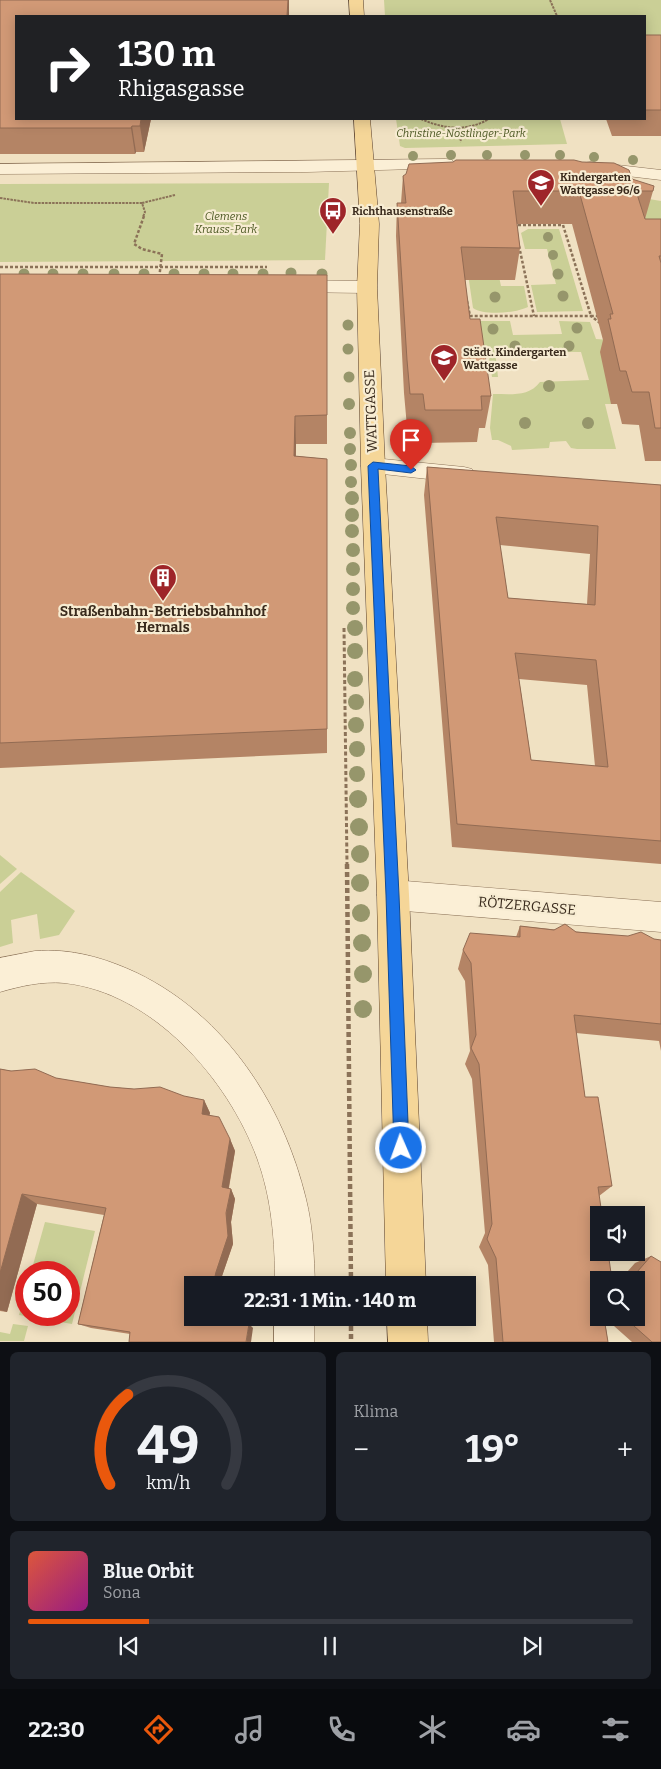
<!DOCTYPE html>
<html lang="de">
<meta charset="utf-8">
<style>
body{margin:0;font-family:Bitter,serif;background:#20242c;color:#f1f3f6;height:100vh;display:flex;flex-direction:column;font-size:19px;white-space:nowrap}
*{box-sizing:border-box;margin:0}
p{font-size:16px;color:#9ea1a6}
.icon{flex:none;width:28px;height:28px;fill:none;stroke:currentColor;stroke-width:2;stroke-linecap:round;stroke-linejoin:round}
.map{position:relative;height:1342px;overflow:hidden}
.panel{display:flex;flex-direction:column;gap:10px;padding:10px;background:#0d0f14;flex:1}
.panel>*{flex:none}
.hud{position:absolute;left:15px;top:15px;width:631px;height:105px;border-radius:0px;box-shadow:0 2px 12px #0003;background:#202124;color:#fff;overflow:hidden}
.buttons{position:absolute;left:590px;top:1206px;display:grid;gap:10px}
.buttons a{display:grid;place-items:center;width:55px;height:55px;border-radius:0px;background:#171b24;box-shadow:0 2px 12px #0003;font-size:25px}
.speed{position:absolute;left:15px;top:1261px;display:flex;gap:10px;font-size:25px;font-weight:700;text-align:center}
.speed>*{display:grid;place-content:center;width:65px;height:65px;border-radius:50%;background:#171b24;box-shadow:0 2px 12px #0003;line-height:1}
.speed .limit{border:8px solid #d22;background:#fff;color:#111}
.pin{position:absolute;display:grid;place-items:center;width:42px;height:42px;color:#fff;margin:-51px -21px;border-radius:50% 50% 50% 0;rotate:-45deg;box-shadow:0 0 5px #0007}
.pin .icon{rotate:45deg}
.me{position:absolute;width:55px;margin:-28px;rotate:358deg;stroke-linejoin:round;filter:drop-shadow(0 0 4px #0008)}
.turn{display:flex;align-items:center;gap:18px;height:105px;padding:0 20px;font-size:22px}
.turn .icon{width:65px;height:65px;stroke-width:2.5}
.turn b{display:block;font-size:35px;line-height:42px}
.big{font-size:38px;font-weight:700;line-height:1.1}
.panel .tile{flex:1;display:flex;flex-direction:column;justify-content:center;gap:8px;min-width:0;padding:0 18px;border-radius:8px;background:#20242c}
.panel .dial{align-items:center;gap:0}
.dial svg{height:130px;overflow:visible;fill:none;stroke:#363941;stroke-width:7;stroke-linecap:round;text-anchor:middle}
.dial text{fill:#f1f3f6;stroke:none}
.song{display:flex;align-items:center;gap:15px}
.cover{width:60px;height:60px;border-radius:8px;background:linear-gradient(135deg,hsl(10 70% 55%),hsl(310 70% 35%))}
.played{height:5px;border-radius:2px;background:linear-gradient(90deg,#ea580c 20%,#363941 20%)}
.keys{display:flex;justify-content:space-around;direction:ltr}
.heat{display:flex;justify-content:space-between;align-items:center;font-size:28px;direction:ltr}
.panel .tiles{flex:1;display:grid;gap:10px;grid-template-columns:1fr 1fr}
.tile:last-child{grid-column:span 2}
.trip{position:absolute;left:184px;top:1276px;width:292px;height:50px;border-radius:0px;background:#171b24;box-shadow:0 2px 12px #0003;font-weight:700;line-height:50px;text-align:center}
.tab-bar{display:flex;height:80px;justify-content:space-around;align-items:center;background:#090b0e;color:#9ea1a6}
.tab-bar .icon{width:35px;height:35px}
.tab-bar .selected{color:#ea580c}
.tab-bar b{font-size:22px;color:#f1f3f6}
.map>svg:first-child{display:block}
.green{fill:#cacf96}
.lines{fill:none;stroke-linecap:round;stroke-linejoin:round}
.minor-casing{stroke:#8b7258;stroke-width:1}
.major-casing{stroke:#59402d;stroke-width:1}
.path-far3{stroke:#8b7258;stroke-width:2;stroke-dasharray:2.5 1;stroke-linecap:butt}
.path-far2{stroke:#8b7258;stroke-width:2.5;stroke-dasharray:3 2;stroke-linecap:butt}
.path-far1{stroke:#8b7258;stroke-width:3;stroke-dasharray:4 2.5;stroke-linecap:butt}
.path{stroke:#8b7258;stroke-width:4.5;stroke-dasharray:5 3;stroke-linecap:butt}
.minor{fill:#fbefd6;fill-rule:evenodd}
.major{fill:#f5d698;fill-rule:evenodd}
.tree{fill:#96966b}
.wall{fill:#b48465;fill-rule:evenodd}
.shaded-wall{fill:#926b53}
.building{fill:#d19976;stroke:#926b53;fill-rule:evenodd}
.route{fill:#1a73e8;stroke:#114b97}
.labels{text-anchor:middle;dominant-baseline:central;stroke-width:4.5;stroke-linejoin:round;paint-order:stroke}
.far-park-label{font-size:11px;font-style:italic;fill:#4c5823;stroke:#f7ecd2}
.far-poi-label{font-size:11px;font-weight:bold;fill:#3a2b1d;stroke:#f7ecd2;text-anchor:start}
.street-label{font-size:14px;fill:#3a2b1d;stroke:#f7ecd2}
.poi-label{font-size:14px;font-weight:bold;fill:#3a2b1d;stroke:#f7ecd2}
</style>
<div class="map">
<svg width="661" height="1342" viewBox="0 0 661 1342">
<rect width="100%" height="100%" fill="#f0e1c2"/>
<g class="green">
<path d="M384 0H661V78H645V16H385Z"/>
<path d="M396 119H560L567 144 405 148 400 146Z"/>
<path d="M329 183 325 260 0 262V184Z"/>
<path d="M649 199 661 201V251L639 207Z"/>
<path d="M528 229H559L583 311 537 312 531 285 556 284 547 249H525L521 233Z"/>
<path d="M462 233 493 249 501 286H524L528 307C516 313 484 316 473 308Z"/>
<path d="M479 321H510L513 335 562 334 559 321 590 322 596 339 611 340V404H605L616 449H577L571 448 566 441 550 442 549 448 512 450 511 446 498 440H492L490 428 493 394C511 394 529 397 540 382L589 380 581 352 495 351 498 377H492L488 351 482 349Z"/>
<path d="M0 855 17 869 0 884Z"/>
<path d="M21 872 75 911 59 935 40 939 37 914 11 920 13 943 0 947V892Z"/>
<path d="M45 1222 95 1231 72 1324 19 1315 26 1290V1315H69V1272H31Z"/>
<path d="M13 1324 28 1326 24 1341H0V1332L10 1334Z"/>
</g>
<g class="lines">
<defs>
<g id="minor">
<path d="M446 159 452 160 455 164 452 168 307 172 0 174V164Z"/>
<path d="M591 162 661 170V180L585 171 582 167 585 163Z"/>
<path d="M289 280 367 281 374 283 377 287 374 291 367 293 289 292 282 290 279 286 282 282Z"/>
<path d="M373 458 464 467 472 469 476 475 472 481 464 483 365 472 361 466 365 460Z"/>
<path d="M393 880 661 902V932L393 910 382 906 377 895 382 884Z"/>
<path d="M35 951C71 948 105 958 137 973 226 1016 283 1104 306 1199 313 1227 314 1256 315 1285H275C275 1242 272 1199 257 1158 228 1079 152 992 64 983 42 981 21 986 0 992V958Z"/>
<rect x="274" y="1318" width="40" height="24"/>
</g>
<g id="major">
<path d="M349 0H363L364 16H350Z"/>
<path d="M354 119H370L379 224 377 287 385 466 409 895 426 1285H386L377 895 361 466 357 287 360 224Z"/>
<path d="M387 1318H427L428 1342H388Z"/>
</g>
</defs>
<use href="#minor" class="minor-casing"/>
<use href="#major" class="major-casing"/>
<g class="path-far3">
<path d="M550 0 557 16"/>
<path d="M421 119C444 129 466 132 489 119"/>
<path d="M459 128 461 142"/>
<path d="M0 198 34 203H142L145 212 143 217"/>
<path d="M142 203 175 195"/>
</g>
<g class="path-far2">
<path d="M144 216 134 244 142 249 162 254 159 279"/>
<path d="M513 225H563L591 316H600"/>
<path d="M519 246 534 316"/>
<path d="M0 267H267"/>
<path d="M467 301 470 316H591L600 323"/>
</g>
<path class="path-far1" d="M344 628 347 865"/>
<g class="path">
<path d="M347 864 351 1285"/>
<path d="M351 1318V1342"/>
</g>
<use href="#minor" class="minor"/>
<use href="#major" class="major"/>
</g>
<g class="tree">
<circle cx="451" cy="155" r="5"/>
<circle cx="487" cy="155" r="5"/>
<circle cx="525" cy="155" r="5"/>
<circle cx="560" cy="155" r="5"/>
<circle cx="413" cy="156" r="5"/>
<circle cx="594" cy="157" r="5"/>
<circle cx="633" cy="160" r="5"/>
<circle cx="548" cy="237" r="5"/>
<circle cx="553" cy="255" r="5"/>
<circle cx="291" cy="273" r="5.5"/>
<circle cx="24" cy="274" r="5.5"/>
<circle cx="53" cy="274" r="5.5"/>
<circle cx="83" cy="274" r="5.5"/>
<circle cx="114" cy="274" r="5.5"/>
<circle cx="144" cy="274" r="5.5"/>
<circle cx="174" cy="274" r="5.5"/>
<circle cx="204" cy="274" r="5.5"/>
<circle cx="233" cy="274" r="5.5"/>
<circle cx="263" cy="274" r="5.5"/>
<circle cx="322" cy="274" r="5.5"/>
<circle cx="558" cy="274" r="5.5"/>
<circle cx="563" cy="296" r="5.5"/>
<circle cx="495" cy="297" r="5.5"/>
<circle cx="348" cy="325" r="5.5"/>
<circle cx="577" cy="328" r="5.5"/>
<circle cx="493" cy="329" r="5.5"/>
<circle cx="515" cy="346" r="5.5"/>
<circle cx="569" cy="346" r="5.5"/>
<circle cx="348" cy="349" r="5.5"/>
<circle cx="349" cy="377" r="5.5"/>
<circle cx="549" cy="386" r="6"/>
<circle cx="349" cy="404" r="6"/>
<circle cx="525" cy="423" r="6"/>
<circle cx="588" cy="423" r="6"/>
<circle cx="350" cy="433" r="6"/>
<circle cx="350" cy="449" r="6"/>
<circle cx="351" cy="465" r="6"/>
<circle cx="351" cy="482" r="6"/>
<circle cx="352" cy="498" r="7"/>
<circle cx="352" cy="515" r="7"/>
<circle cx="352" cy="531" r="7"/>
<circle cx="353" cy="550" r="7"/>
<circle cx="353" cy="569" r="7"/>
<circle cx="353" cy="589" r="7"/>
<circle cx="353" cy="608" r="7"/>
<circle cx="355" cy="628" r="8"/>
<circle cx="355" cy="651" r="8"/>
<circle cx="355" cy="679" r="8"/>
<circle cx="356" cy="702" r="8"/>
<circle cx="356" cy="725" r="8"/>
<circle cx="357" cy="749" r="8"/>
<circle cx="357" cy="774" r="8"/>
<circle cx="358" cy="799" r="9"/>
<circle cx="359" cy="827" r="9"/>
<circle cx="360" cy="854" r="9"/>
<circle cx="360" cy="883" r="9"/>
<circle cx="361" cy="913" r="9"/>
<circle cx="362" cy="943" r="9"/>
<circle cx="363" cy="974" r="9"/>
<circle cx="363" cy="1009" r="9"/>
</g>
<g class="wall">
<path d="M0 0H289V16H16L151 119 144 152H136L135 154H0Z"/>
<path d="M645 35H661V136H612L606 119H645Z"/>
<path d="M403 176 632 179 653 191 645 219H661V461H645L639 425 622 424 617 404H611L600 352 603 340 572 224H517L520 248 515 280H465L470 319 491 396 485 428H479L477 442 421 443 420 427H407L404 393 396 236 397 203H401Z"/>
<path d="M0 274 327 275V444H296V456L327 459V753L0 768Z"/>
<path d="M427 467 661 485V864L452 847 424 495ZM500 545 590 554 587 604 508 598ZM519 679 587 685 595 766 531 760Z"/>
<path d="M520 926 661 940V1051L659 1041 576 1033 585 1097 612 1186 599 1196V1280L608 1342H494L488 1265 479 1247 485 1233 472 1079 465 1064 470 1051 465 981 458 969 463 950 516 937Z"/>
<path d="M0 1069 110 1087 134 1089 204 1100 210 1113 209 1115 230 1139 235 1151 229 1188 231 1189 235 1199 231 1222 233 1244 221 1279 220 1285H192L215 1319 253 1328 130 1334 91 1328 78 1324 104 1215 37 1204 7 1312 0 1311Z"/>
<path d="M651 1256 661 1342H632L605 1318H636V1280H620L635 1263Z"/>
</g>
<g class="shaded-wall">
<path d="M288 0H289V16H287Z"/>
<path d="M141 119H151L144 152 140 126Z"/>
<path d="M132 126 136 152 135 154 131 128Z"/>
<path d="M295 416 296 444 295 484 294 456Z"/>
<path d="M204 1100 210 1113 207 1127 202 1114Z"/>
<path d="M230 1139 235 1151 227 1197 222 1187Z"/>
<path d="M231 1189 235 1199 231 1222 233 1244 221 1279 220 1285H213Z"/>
<path d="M22 1194 37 1204 7 1312 0 1310V1273Z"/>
<path d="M249 1324 253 1328 251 1342H246Z"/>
</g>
<g class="building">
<path d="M0 0H288L287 16H16V119H141L140 126H132L131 128H0Z"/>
<rect x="645" y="35" width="16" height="75"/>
<path d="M456 160H574L582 162 614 163 629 170 632 179 654 186 653 191H636L645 219H661V256H659L661 263V428H655L649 392H632L626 371H620L608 319H611L610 314H613L579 191H513L520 248 461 247 470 319H480L491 396H481L482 410H425L423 394H410L407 360 397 203H406L403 176 406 174 409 164 453 162Z"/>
<path d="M0 274 327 275V415L295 416 294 456 327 459V729L0 743Z"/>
<path d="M427 467 661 485V841L457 824ZM496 517 598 526 595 605 508 598ZM515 653 596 660 608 767 531 760Z"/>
<path d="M565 924 576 932 628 936 641 932 654 939 661 940V1024L574 1015 585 1097H598L612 1186 598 1187 602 1215H599V1252H608L612 1280H599V1318H604L608 1342H503L496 1258 487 1239 492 1224 479 1064 471 1048 476 1035 471 963 463 950 470 933 520 937V926L554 930Z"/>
<path d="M0 1069 11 1071 35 1069 56 1078 110 1087 134 1089 160 1087 184 1096 204 1100 202 1114 219 1117 230 1139 222 1187 231 1189 226 1213 228 1236 216 1272 213 1285H192V1318H208L249 1324 246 1342H129L130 1332 78 1324 106 1208 22 1194 0 1273Z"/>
<path d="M651 1256 661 1262V1342H652L625 1318H636V1280H630Z"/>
</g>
<path class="route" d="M373 462 411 466 416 470 411 473 378 469 399 895 409 1148 407 1154 401 1156 396 1154 394 1148 386 895 368 466Z"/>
<defs>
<symbol id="school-pin" viewBox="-11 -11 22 30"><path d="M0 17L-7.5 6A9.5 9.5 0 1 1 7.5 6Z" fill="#9e2529" stroke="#f7ecd2"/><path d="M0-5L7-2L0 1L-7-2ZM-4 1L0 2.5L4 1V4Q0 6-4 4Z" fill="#fff"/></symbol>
<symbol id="bus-pin" viewBox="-11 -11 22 30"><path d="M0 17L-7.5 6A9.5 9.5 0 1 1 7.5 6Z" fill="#9e2529" stroke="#f7ecd2"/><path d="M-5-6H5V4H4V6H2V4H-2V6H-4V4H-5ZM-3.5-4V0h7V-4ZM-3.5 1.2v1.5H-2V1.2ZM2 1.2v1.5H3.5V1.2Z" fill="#fff"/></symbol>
<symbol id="building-pin" viewBox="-11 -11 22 30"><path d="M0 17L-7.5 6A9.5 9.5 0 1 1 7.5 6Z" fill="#9e2529" stroke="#f7ecd2"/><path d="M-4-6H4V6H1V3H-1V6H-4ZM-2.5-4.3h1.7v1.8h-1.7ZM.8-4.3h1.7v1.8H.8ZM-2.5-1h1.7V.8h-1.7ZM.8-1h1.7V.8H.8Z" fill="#fff"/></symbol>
</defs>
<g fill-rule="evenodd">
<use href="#school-pin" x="525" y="167" width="32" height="43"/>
<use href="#bus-pin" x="317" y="195" width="32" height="43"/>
<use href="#school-pin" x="428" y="342" width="32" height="43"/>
<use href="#building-pin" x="147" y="562" width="32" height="43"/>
</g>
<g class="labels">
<g class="far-park-label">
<text x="461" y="133">Christine-Nöstlinger-Park</text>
<text x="226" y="216">Clemens<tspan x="226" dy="13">Krauss-Park</tspan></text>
</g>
<g class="far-poi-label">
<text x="560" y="177">Kindergarten<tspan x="560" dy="13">Wattgasse 96/6</tspan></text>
<text x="352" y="211">Richthausenstraße</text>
<text x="463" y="352">Städt. Kindergarten<tspan x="463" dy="13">Wattgasse</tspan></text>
</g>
<g class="street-label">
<text transform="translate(371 411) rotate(-92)">WATTGASSE</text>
<text transform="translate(527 906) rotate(5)">RÖTZERGASSE</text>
</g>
<g class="poi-label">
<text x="163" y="611">Straßenbahn-Betriebsbahnhof<tspan x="163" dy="16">Hernals</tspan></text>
</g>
</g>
</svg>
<div class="buttons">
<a><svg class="icon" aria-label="sound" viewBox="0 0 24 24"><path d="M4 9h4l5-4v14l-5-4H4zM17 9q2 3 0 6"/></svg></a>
<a><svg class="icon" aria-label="search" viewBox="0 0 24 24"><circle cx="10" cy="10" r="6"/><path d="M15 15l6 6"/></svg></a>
</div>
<div class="speed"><div class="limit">50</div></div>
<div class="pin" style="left:411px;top:470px;background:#d93025"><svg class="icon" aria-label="arrive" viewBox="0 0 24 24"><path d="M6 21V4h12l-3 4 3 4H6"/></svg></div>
<svg class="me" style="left:401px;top:1148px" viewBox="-20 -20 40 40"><circle r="17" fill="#1a73e8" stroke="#fff" stroke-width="3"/><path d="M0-11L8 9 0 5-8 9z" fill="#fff"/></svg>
<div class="trip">22:31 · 1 Min. · 140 m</div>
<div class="hud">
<div class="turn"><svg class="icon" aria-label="right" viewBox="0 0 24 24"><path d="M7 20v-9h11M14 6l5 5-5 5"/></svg><div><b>130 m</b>Rhigasgasse</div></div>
</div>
</div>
<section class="panel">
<div class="tiles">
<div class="tile dial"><svg viewBox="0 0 100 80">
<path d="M14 69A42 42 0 1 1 86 69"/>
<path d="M14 69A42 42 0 0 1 25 14" stroke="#ea580c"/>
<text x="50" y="56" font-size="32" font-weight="700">49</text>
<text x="50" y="72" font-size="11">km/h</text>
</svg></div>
<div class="tile"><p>Klima</p>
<div class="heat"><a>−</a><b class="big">19°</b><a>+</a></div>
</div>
<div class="tile">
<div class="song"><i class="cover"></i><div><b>Blue Orbit</b><p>Sona</p></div></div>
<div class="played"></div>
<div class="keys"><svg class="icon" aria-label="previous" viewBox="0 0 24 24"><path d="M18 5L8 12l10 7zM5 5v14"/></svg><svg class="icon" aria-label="pause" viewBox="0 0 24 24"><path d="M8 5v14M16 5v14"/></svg><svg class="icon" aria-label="next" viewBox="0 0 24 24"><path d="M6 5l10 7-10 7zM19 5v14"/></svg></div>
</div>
</div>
</section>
<nav class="tab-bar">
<b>22:30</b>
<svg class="icon selected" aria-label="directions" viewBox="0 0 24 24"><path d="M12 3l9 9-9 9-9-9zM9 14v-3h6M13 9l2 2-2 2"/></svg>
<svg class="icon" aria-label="music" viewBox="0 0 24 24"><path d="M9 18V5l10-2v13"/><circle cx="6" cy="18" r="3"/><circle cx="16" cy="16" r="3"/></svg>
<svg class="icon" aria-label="phone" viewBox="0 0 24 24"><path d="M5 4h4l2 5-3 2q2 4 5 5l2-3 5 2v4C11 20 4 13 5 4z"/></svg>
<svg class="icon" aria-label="climate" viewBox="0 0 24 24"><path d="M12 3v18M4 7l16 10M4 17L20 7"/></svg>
<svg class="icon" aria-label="car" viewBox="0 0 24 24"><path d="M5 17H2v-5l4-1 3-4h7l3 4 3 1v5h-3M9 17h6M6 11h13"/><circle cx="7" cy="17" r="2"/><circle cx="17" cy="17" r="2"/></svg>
<svg class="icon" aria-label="filters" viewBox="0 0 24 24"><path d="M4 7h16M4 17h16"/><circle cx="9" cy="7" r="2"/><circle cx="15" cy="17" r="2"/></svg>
</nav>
